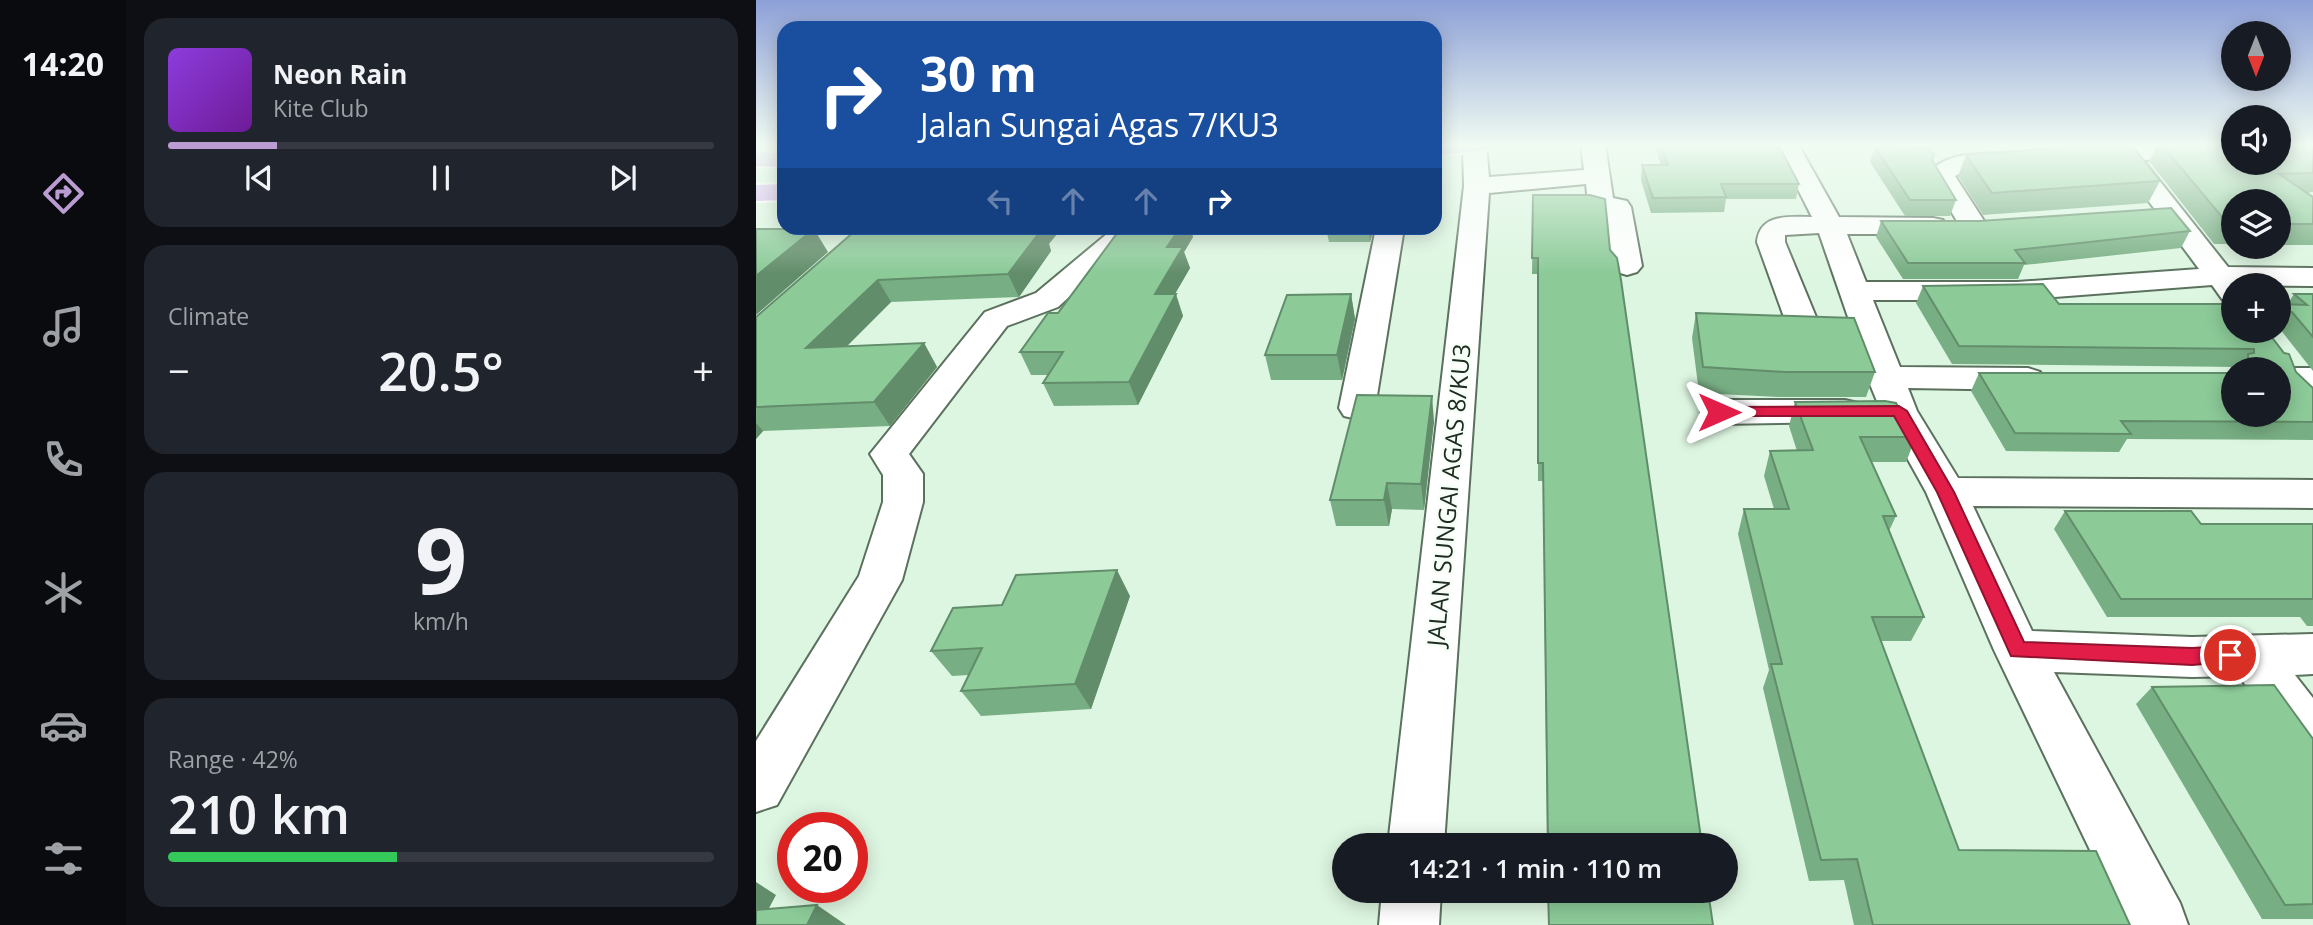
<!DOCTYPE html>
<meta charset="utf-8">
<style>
body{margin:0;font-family:"Open Sans",sans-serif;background:#20242c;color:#f1f3f6;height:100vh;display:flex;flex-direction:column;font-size:26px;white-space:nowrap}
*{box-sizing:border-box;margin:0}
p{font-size:23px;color:#9ea1a6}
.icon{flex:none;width:38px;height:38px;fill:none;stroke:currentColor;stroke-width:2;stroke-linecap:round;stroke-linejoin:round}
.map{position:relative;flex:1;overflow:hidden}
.sheet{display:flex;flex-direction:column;gap:18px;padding:18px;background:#0d0f14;width:630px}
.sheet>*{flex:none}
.guide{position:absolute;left:21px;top:21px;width:665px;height:214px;border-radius:21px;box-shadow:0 4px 18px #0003;background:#1a4fa0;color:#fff;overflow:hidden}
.needle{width:46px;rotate:180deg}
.tools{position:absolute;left:1465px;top:21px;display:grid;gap:14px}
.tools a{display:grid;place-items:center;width:70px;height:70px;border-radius:50%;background:#171b24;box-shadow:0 4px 18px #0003;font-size:35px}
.speed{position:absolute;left:21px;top:812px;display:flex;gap:14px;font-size:35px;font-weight:700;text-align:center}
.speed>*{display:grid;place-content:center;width:91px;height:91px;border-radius:50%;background:#171b24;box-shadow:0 4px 18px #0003;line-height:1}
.speed .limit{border:10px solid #d22;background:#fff;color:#111}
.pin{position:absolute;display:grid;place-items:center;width:60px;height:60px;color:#fff;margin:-30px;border:4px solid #fff;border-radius:50%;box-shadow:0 2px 7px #0007}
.me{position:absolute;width:77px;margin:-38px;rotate:90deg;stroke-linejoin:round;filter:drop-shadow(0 0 5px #0008)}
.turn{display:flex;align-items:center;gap:24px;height:147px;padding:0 28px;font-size:32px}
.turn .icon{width:91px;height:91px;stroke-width:2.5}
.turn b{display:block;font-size:49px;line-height:60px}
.lanes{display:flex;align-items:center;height:66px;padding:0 28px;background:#0003;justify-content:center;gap:35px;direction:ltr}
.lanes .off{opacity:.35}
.big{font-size:52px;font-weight:600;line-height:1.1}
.sheet .tile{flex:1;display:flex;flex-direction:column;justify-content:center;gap:10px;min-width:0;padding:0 24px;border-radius:21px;background:#20242c}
.sheet .dial{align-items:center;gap:0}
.dial b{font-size:91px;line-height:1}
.song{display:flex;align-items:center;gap:21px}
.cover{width:84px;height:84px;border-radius:10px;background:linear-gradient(135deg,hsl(270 70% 55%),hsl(280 70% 35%))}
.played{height:7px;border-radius:4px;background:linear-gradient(90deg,#bb9cd2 20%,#363941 20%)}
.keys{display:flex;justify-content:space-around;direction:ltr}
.heat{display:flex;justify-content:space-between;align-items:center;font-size:38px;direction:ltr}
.charge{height:10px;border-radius:5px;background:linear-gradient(90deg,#34c759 42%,#363941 0)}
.trip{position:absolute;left:576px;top:833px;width:406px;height:70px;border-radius:35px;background:#171b24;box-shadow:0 4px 18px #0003;font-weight:600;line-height:70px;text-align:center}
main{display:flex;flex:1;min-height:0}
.menu{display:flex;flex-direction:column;width:126px;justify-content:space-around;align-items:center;background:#090b0e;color:#9ea1a6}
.menu .icon{width:49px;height:49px}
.menu .selected{color:#bb9cd2}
.menu b{font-size:32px;color:#f1f3f6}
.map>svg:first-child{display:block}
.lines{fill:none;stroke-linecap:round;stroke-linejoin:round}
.minor-casing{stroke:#5b715e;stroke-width:4}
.highway-casing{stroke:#fff;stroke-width:4}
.minor{fill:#fff;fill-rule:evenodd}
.highway{fill:#d6b1f3;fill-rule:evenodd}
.wall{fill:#78ae83}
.shaded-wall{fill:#628d6a}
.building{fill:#8cca98;stroke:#628d6a;stroke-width:2}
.route{fill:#e11d48;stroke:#92132f;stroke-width:2}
.labels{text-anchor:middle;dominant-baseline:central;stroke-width:5;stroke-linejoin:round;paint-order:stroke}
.street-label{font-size:24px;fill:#212b23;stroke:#f5fff6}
</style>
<main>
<nav class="menu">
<b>14:20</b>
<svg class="icon selected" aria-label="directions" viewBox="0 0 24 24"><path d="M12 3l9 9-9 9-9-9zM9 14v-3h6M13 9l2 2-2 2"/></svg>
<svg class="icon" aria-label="music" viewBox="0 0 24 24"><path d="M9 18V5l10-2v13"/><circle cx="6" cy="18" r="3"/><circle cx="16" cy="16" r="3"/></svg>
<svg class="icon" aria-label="phone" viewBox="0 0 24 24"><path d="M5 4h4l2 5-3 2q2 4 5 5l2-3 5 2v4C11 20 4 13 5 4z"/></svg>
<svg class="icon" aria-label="climate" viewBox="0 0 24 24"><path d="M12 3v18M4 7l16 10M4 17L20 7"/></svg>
<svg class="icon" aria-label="car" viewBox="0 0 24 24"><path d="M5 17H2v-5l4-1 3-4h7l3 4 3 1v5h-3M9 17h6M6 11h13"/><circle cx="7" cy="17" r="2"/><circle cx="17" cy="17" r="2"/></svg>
<svg class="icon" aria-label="filters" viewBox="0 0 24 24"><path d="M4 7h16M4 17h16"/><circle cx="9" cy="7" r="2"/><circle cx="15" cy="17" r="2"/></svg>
</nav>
<section class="sheet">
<div class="tile">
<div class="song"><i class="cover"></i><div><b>Neon Rain</b><p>Kite Club</p></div></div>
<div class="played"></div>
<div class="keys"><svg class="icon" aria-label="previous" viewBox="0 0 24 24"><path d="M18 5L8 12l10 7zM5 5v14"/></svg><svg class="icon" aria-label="pause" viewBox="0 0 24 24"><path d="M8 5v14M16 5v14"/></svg><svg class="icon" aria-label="next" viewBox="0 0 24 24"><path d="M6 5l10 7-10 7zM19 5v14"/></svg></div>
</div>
<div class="tile"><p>Climate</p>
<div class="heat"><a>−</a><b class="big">20.5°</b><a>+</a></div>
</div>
<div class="tile dial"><b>9</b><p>km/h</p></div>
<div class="tile"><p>Range · 42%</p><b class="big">210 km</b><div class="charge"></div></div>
</section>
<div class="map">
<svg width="1557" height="925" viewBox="0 0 1557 925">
<rect width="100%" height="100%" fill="#ddf6e1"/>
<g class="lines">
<defs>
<g id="minor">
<path d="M730 144 733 177 828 170 825 144H849L857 198 871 201 875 207 886 266 881 272 871 275 861 272 856 266 850 212 836 209 832 203 830 184 733 193 688 845H632L708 186 707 145Z"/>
<path d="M1019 144H1042L1083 217 1177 218 1187 220 1191 226 1187 232 1177 234H1091L1110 282H1261L1443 269 1363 161 1321 160 1317 155 1321 150 1356 147 1358 144H1477V156L1387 160 1472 267 1557 268V286L1477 285V302L1466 299 1456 285 1261 300H1117L1144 367 1272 368 1284 372 1289 379 1284 386 1272 390 1152 388 1161 411 1202 478 1557 480V508L1217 506 1276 631 1436 637 1557 634V674L1539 675 1557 698V762L1539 755 1483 676 1436 677 1298 672 1424 903 1432 925H1370L1238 650 1170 492 1125 411 1111 377 1112 375 1063 233 1029 235V242L1060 317 1055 324 1044 326 1033 324 1028 317 1001 242C1004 213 1033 217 1056 217Z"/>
<path d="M1258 153 1266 155 1270 160 1266 165 1211 170 1199 176 1232 227 1228 233 1218 235 1208 233 1173 174C1189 150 1232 154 1258 153Z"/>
<path d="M358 228H394L390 234 380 236 302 307 251 326 153 454 167 474V502L146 580 21 805 0 812V741L103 576 127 502V475L114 454 229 312 280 293Z"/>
<path d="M620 228H648L619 408 614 416 601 419 588 416 583 408Z"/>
<path d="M1522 368H1557V388H1522V369H1515Z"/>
<path d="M963 400H1089L1102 403 1107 411 1102 419 1089 422 963 424 950 420 945 412 950 404Z"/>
<path d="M626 891H685L683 925H623Z"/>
</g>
<g id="highway">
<path d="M679 144H740L737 149 679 156Z"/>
<path d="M0 152 28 153V167L0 166Z"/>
<path d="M28 184V200L0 201V185Z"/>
</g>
</defs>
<use href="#minor" class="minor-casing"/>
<use href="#highway" class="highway-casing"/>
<use href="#minor" class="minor"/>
<use href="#highway" class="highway"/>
</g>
<g class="wall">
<path d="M898 144H1022L1043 184 1040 199H970L968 212 895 213 885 180 886 165H905Z"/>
<path d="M1402 144H1557V192L1550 193 1557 197V245H1522V201H1477V244H1458L1393 161Z"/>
<path d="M1119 147 1176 161 1200 200 1194 216H1149L1114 162Z"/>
<path d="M1210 155 1404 181 1392 203 1227 215 1202 176Z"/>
<path d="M777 195 854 250 946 845H791L787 481H782V274H776Z"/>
<path d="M1125 221 1434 231 1425 248 1268 265 1262 279H1147L1120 237Z"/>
<path d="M381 228H434L437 237 428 252 434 268 419 294 427 316 382 405 298 406 287 383 292 375H275L264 352 302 313Z"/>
<path d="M570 228H618L614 242H573Z"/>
<path d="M105 230 293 244 295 251 263 297 135 302 91 346 168 343 181 367 134 426 7 431 0 439V317Z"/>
<path d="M1167 286 1303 304H1477L1540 372 1557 388V440L1371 439 1363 452 1250 451 1215 391 1223 373 1477 415 1522 369H1481L1483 367 1196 364 1160 303Z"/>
<path d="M595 294 599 319 586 380H515L509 355Z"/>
<path d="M1538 294H1557V371L1524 329H1522V304L1531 305Z"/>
<path d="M940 313 1119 372 1110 397H1022L943 393 936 338Z"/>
<path d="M1039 402 1160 437 1150 462H1115L1140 516 1133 531 1168 617 1155 641H1125L1203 850 1374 925H1098L1088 880 1053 881 1007 688 1013 670 982 534 988 509H1018L1008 476 1014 451H1041L1033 426Z"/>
<path d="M678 421 668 510 636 509 633 526H580L574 500Z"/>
<path d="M1309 511 1445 524H1557V626H1551L1544 617H1351L1298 529Z"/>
<path d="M374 596 335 709 225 716 205 691 213 675 196 676 175 651 246 605Z"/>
<path d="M1396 687 1557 739V919H1506L1380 704Z"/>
</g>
<g class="shaded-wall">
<path d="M280 228H306L293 244 295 251 263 297 252 274Z"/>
<path d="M424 228H434L437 237 428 252 434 268 406 316 399 294 411 247Z"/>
<path d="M612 228H618L614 242Z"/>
<path d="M58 229 72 252 0 315V276Z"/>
<path d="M122 280 135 302 66 371 50 348Z"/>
<path d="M420 294 427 316 382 405 373 382Z"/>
<path d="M595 294 599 319 586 380 581 355Z"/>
<path d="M168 343 181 367 134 426 118 402Z"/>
<path d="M676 396 678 421 668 510 665 484Z"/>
<path d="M0 423 7 431 0 439Z"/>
<path d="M631 483 636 509 633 526 628 500Z"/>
<path d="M361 570 374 596 335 709 319 684Z"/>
<path d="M0 882 20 895 4 925H0Z"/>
<path d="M61 905 90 925H51Z"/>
</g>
<g class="building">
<path d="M904 144H1022L1043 184H965L970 197 897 198 886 165H912Z"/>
<path d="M1350 144H1375L1404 181 1236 193 1210 155Z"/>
<path d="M1405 144H1477V163H1522V144H1557V173L1523 174 1557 197V224H1522V201H1477V223H1471Z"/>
<path d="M1119 147 1173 148 1178 155 1176 160 1200 200H1154Z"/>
<path d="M777 195H834L849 199 854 250 861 258 865 280 946 845H792L787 463H782V258H776Z"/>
<path d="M1415 208 1434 231 1259 250 1269 263H1152L1125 221H1224Z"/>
<path d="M107 228H280L278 230 286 229 252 274 122 280 50 348 168 343 118 402 0 407V317L100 230H105Z"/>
<path d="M381 228H424L411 247H427L399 294H420L373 382 287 383 307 352H264L292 313H302L362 232H378Z"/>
<path d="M0 229H58L0 276Z"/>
<path d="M1287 284 1303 304H1477V331H1511L1528 353 1533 354 1540 372 1557 388V422L1365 421 1375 434 1259 433 1223 373H1477V415H1522V369H1492V354L1498 353V349L1203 346 1167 286Z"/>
<path d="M595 294 581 355H509L531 295Z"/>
<path d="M1538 294H1557V337L1536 312H1522V304L1551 305Z"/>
<path d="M940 313 1098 318 1119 372H1029L947 367Z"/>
<path d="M601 395 676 396 665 484 631 483 628 500H574Z"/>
<path d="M1129 401 1140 403 1160 437H1104L1140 516H1127L1168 617H1116L1203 850 1340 851 1374 925H1117L1101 859 1065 860 1015 664H1026L988 509H1033L1014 451 1057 450 1039 402Z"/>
<path d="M1309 511H1435L1445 524H1557V599H1365Z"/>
<path d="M361 570 319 684 205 691 226 648 175 651 197 608 246 605 260 575Z"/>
<path d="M1518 685 1557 739V904L1529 905 1396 687Z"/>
<path d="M792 891H952L957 925H793Z"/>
<path d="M61 905 51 925H0V910Z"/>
</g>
<linearGradient id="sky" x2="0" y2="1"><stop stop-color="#8da0d7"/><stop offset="0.53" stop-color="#f0fbf2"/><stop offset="1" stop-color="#f0fbf2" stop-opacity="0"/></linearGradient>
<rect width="1557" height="274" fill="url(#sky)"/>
<path class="route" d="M1143 406 1151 411 1198 492 1268 642 1436 648 1474 646 1481 649 1484 655 1481 661 1436 665 1255 656 1181 492 1138 416H963L956 412 963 407Z"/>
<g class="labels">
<g class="street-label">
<text transform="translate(692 495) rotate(-85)">JALAN SUNGAI AGAS 8/KU3</text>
</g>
</g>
</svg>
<div class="tools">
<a><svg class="needle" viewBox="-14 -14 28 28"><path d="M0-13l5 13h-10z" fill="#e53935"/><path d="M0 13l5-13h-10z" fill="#9ea1a6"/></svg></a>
<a><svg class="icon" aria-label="sound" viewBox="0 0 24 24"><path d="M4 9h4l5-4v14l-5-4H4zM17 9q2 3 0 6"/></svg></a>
<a><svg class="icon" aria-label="layers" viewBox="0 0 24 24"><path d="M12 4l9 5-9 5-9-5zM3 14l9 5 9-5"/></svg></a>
<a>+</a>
<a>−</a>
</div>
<div class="speed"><div class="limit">20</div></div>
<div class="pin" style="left:1474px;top:655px;background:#d93025"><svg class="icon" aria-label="arrive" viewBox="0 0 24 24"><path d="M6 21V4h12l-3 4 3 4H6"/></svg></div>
<svg class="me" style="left:963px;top:412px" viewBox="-20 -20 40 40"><path d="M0-17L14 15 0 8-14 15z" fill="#e11d48" stroke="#fff" stroke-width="4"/></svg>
<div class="trip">14:21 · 1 min · 110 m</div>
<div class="guide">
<div class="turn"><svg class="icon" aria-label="right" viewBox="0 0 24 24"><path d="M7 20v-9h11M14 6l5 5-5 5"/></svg><div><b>30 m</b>Jalan Sungai Agas 7/KU3</div></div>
<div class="lanes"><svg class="icon off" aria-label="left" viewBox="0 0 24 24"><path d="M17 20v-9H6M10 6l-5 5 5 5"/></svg><svg class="icon off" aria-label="ahead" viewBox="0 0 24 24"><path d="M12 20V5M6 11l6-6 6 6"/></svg><svg class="icon off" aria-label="ahead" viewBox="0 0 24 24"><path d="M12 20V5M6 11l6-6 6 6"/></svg><svg class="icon" aria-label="right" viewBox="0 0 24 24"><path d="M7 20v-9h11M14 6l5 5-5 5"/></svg></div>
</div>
</div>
</main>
